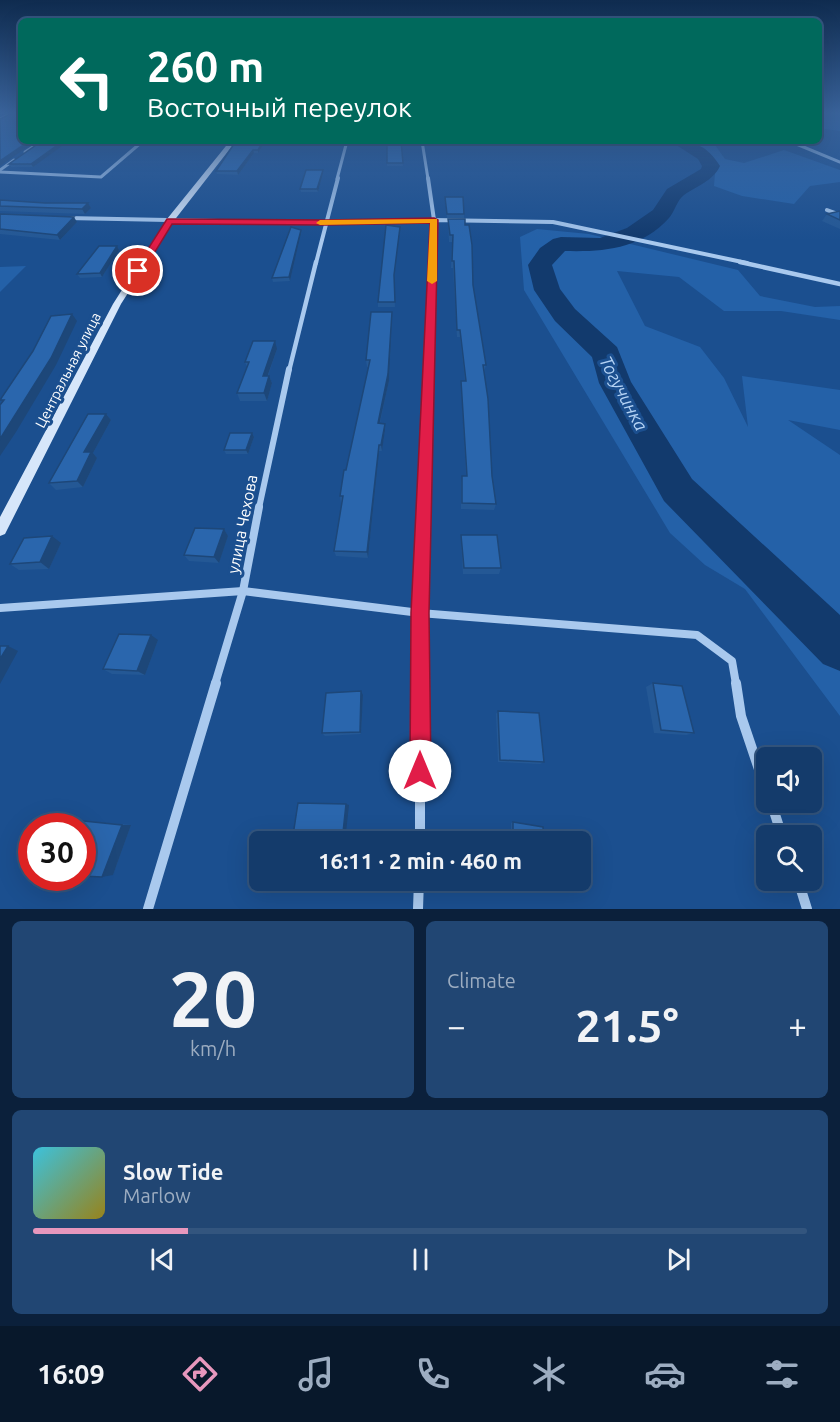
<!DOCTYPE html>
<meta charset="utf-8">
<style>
body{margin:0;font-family:Ubuntu,sans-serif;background:#214673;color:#f1f3f6;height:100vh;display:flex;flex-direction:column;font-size:22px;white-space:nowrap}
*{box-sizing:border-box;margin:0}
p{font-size:20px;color:#9dadc1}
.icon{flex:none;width:33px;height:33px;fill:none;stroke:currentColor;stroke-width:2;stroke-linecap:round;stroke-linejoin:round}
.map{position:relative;height:909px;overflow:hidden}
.sheet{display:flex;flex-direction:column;gap:12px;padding:12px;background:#0b203b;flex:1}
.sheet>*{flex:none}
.banner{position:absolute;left:18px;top:18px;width:804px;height:126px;border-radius:9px;box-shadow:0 6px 24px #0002,0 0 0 2px #33557e;background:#00695c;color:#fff;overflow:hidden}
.controls{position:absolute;left:756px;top:747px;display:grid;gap:12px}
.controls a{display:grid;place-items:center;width:66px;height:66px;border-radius:9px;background:#143b6b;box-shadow:0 6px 24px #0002,0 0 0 2px #33557e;font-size:30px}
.speed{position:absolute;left:18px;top:813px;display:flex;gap:12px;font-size:30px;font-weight:700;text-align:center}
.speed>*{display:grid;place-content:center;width:78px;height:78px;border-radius:50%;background:#143b6b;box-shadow:0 6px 24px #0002,0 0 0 2px #33557e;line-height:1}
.speed .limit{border:9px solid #d22;background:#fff;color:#111}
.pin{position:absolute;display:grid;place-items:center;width:51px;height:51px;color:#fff;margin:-26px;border:3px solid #fff;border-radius:50%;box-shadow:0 2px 6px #0007}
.me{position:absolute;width:66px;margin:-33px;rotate:0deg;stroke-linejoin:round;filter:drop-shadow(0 0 4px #0008)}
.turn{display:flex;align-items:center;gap:21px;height:126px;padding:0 30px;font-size:27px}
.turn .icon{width:78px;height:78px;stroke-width:2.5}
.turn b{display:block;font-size:42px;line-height:51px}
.big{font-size:45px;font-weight:700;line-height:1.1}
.sheet .widget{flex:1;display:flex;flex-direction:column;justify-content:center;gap:9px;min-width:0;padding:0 21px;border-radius:9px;background:#214673}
.sheet .dial{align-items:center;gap:0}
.dial b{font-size:78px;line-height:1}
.song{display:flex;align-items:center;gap:18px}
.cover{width:72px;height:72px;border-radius:9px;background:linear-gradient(135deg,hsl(190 70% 55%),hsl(50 70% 35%))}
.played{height:6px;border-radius:3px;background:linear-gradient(90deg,#e797bd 20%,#33557e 20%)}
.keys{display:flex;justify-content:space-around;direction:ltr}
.heat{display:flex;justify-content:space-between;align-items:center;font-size:33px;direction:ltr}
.sheet .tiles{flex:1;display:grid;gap:12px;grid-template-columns:1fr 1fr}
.widget:last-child{grid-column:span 2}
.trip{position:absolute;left:249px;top:831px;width:342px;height:60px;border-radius:9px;background:#143b6b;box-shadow:0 6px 24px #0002,0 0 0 2px #33557e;font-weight:700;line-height:60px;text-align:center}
.tabs{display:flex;height:96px;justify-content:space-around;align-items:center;background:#08182b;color:#9dadc1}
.tabs .icon{width:42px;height:42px}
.tabs .active{color:#e797bd}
.tabs b{font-size:27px;color:#f1f3f6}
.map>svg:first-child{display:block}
.green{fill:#2461a8}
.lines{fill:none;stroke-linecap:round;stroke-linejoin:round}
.river{fill:#123a6d;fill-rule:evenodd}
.minor-far5{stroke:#a9c9ee;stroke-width:3}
.minor-far4{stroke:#a9c9ee;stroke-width:4}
.minor-far3{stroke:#a9c9ee;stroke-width:4.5}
.minor-far2{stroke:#a9c9ee;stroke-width:6}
.minor-far1{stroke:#a9c9ee;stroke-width:8}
.minor{stroke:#a9c9ee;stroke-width:10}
.secondary{fill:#d6e6fa;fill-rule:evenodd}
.wall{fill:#245895}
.shaded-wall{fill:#1d4779}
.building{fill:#2a66ad;stroke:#1d4779;stroke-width:1.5}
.route{fill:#e11d48;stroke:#92132f;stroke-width:1.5}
.slow{fill:#f59e0b}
.labels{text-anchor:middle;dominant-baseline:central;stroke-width:6;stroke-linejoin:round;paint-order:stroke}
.far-street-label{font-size:14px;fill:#fff;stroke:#1b4f8f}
.street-label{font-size:16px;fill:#fff;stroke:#1b4f8f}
.water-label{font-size:18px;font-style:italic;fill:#b5d3f5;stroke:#1b4f8f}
</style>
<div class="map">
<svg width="840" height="909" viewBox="0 0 840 909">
<rect width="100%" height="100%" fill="#1b4f8f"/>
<g class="green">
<path d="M819 113H840V131L819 128Z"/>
<path d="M682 141H720L715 145 725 159 744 163 784 150 840 170V182L810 186 794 204 742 196 714 186 716 161Z"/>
<path d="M537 229 589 234 738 270 760 296 815 307 840 306V320L781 311H724L679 277 617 271 645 326 700 347 724 378 748 427 742 376 840 390V430L788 420 840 455V716L745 589 705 565 670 533 524 290 520 237Z"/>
<path d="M26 266 0 292V267Z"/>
</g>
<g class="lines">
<path class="river" d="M670 141C694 141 707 145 720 166 713 181 697 186 684 195 677 200 675 211 669 218 641 249 604 252 565 251L552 265 560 289 575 309 617 347 631 382 692 479 840 615V671L823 664 664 501 599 383 592 357 555 321 534 290 528 265 540 248 553 239 561 237 600 238 627 228 653 210 667 189 701 169 702 166 698 159Z"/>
<g class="minor-far5">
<path d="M0 119 12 113"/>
<path d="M422 141 428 179"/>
<path d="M789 141 840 162"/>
<path d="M25 152 42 141"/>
<path d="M0 170 14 160"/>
<path d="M0 172 101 177 143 141"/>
<path d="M337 179 347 141"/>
</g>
<g class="minor-far4">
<path d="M428 178 434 220 432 263"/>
<path d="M827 210 840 215"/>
<path d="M67 218 326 223 434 220 553 222 747 263"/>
<path d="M316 263 338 178"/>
</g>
<g class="minor-far3">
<path d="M740 262 840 284"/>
<path d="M289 371 316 262"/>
<path d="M429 371 433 262"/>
</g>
<g class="minor-far2">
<path d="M259 508 289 369"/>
<path d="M424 508 429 369"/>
</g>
<g class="minor-far1">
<path d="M0 608 243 591 420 613 697 635 732 661 736 684"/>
<path d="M215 684 243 591 259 507"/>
<path d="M420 684 424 507"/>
</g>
<g class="minor">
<path d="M420 683V842"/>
<path d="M736 683 741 716 766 790"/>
<path d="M771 802 782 836"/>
<path d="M798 880 807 909"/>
<path d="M148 909 216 683"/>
<path d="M418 909 419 880"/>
</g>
<path class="secondary" d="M230 141H236L173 222 121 304 5 534 0 536V517L113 304 167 219Z"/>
</g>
<g class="wall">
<path d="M42 141 33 167H11L9 164Z"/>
<path d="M205 141H227L224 144H206Z"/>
<path d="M236 141H266L258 153H254L238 175 217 174 216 171Z"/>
<path d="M387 141H401L403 166H387Z"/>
<path d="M323 173 318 192H301L300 189Z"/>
<path d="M445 197 464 214V218H447Z"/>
<path d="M0 200 45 203H88L91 208 85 214 0 211Z"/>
<path d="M840 211V229L822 221 827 214Z"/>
<path d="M0 214 77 222 60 240 0 234Z"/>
<path d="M448 219 473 285 486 365 484 372 492 476 496 504 494 510 461 509V482L462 476H466L461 388V381H465L460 337H457L453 268H451L452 242H449Z"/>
<path d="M400 227 394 280 395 307H378V302Z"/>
<path d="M301 233 290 281 273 282 272 278Z"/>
<path d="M117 246 119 250 102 277 80 278 77 274Z"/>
<path d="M392 319 389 381 380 423 385 430 382 451H379L368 558 336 556 334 551 342 503H341L340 496 346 470 369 367H367L366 360Z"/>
<path d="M277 349 268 376H269L272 383 267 401H240L237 393 247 367 245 362Z"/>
<path d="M106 414 111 420 93 453 97 458 83 487 56 490 49 483Z"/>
<path d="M252 433 254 437 248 454H226L224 450Z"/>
<path d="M224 529 228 536 219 563 189 561 184 555Z"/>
<path d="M461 535 501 568 499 574H463L461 542Z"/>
<path d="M61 543 49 569 19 570 10 564Z"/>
<path d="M158 640 145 675 112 674 103 669Z"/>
<path d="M653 683 694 733 686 735 654 733 646 687Z"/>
<path d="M363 695 361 734 325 736 322 733Z"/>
<path d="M498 711 544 762 540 764 498 762 496 714Z"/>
<path d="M74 820 131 825 113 875Z"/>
<path d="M513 822 544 842H511V823Z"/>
</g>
<g class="shaded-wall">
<path d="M29 141H36L0 166V161Z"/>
<path d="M63 141H69L33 167 31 164Z"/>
<path d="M263 141H266L258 153V150Z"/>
<path d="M253 150 254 153 238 175 237 171Z"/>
<path d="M323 170V173L318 192 317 189Z"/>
<path d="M88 203 91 208 85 214 82 209Z"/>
<path d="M74 217 77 222 60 240 57 235Z"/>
<path d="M301 230V233L290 281 289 277Z"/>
<path d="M117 246 119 250 102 277 100 273Z"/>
<path d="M392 312 389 381 378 430V423Z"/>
<path d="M72 314 77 321 56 365 16 432 0 456V439Z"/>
<path d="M275 341 277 349 265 383 263 376Z"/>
<path d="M269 376 272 383 267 401 264 393Z"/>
<path d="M106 414 111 420 93 453 97 458 83 487 77 481 84 452Z"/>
<path d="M385 424V430L382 451 381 445Z"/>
<path d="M252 433 254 437 248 454 246 450Z"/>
<path d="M379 445V451L368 558 367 552Z"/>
<path d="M224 529 228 536 219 563 214 557Z"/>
<path d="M52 536 61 543 49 569 40 562Z"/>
<path d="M151 635 158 640 145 675 137 671Z"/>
<path d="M8 646 18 651 0 684V659Z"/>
<path d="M361 691 363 695 361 734 360 732Z"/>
<path d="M346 804 349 805 345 842H342Z"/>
<path d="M122 825H131L113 875 102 877Z"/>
</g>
<g class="building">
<path d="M12 113H21V141H29L0 161V119Z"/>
<path d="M42 141H63L31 164H9Z"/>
<path d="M236 141H263L258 150H253L237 171H216Z"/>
<path d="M387 141H401L403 163H387Z"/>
<path d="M306 170H323L317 189H300Z"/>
<path d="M445 197H463L464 214H447Z"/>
<path d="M0 200 45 203H88L82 209 0 206Z"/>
<path d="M840 211V220L827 214Z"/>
<path d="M0 214 74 217 57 235 0 229Z"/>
<path d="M448 219H465V225H469L472 245 473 285 486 365H483L488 399 492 476 496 504 462 503V476H467L461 381H466L460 330H457L454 261H452L453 235H450Z"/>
<path d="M386 225 400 227 394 275 395 302H378Z"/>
<path d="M291 227 301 230 289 277 272 278Z"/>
<path d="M99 246H117L100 273 77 274Z"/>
<path d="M371 312H392L388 374 378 423 385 424 381 445H379L367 552 334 551 343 496H340L344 470H346L370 360H366Z"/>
<path d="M72 314 51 358 0 439V405L4 400H0L33 351 51 316Z"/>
<path d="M253 341H275L263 376H269L264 393H237L249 362H245Z"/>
<path d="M88 414H106L84 452H91L77 481 49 483Z"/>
<path d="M230 433H252L246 450H224Z"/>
<path d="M195 528 224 529 214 557 184 555Z"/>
<path d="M461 535H497L501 568H464Z"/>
<path d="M52 536 40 562 10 564 24 538Z"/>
<path d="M119 634 151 635 137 671 103 669Z"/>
<path d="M0 646H8L0 659Z"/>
<path d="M653 683 682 686 694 733 661 730Z"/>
<path d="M361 691 360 732 322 733 326 693Z"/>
<path d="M498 711 539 713 544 762 500 760Z"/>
<path d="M298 803 346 804 342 842H292Z"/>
<path d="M74 820 122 825 102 877 82 876V826H71Z"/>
<path d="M513 822 543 827 544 842H513Z"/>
</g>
<linearGradient id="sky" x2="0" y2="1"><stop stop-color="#0f2b4f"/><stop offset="0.47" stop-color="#39639b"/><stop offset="1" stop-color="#39639b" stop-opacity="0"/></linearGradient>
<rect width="840" height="240" fill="url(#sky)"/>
<path class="route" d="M434 218 438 220 429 613 431 771 428 778 420 781 413 778 410 771 411 613 430 223 326 225 172 224 142 273 134 271 167 219H170L326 220Z"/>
<path class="slow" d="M437 219V281L432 284 427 281 430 223 320 225 316 223 320 220Z"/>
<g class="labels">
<g class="far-street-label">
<text transform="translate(68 370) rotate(-63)">Центральная улица</text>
</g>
<g class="street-label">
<text transform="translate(242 524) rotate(-79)">улица Чехова</text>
</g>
<g class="water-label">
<text transform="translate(624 393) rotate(62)">Тогучинка</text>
</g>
</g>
</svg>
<div class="controls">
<a><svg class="icon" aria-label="sound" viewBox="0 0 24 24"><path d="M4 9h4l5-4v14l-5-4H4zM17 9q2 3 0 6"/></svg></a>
<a><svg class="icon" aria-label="search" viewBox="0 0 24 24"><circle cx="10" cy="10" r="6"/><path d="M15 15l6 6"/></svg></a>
</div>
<div class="speed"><div class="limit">30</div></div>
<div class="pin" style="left:138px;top:271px;background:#d93025"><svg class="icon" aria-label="arrive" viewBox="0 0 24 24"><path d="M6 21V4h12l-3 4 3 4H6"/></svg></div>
<svg class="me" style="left:420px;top:771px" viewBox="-20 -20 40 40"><circle r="19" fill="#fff"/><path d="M0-13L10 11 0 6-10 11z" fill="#e11d48"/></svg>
<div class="trip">16:11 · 2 min · 460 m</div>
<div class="banner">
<div class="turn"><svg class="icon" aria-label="left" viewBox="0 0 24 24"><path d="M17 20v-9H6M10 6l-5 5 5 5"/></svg><div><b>260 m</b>Восточный переулок</div></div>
</div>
</div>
<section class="sheet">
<div class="tiles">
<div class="widget dial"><b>20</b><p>km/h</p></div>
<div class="widget"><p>Climate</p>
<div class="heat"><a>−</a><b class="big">21.5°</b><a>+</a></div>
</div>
<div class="widget">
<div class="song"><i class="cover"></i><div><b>Slow Tide</b><p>Marlow</p></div></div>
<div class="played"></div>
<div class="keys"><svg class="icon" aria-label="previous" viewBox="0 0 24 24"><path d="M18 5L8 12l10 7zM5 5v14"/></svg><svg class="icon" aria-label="pause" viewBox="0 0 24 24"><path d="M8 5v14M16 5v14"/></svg><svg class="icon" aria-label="next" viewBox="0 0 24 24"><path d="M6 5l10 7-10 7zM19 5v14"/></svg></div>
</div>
</div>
</section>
<nav class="tabs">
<b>16:09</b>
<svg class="icon active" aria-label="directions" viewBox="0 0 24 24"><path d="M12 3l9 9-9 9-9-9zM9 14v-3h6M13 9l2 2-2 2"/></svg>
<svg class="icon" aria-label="music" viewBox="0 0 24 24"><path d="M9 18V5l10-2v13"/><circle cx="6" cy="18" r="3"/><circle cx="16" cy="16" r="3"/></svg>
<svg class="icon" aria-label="phone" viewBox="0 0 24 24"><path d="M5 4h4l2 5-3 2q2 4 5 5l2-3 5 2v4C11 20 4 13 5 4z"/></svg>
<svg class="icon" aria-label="climate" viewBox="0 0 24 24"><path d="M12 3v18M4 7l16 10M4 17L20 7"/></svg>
<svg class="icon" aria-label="car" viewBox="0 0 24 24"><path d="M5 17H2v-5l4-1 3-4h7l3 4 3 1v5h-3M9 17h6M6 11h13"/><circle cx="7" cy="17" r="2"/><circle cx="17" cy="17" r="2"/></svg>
<svg class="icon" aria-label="filters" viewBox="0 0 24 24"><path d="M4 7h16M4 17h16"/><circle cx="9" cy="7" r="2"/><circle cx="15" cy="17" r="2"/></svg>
</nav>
